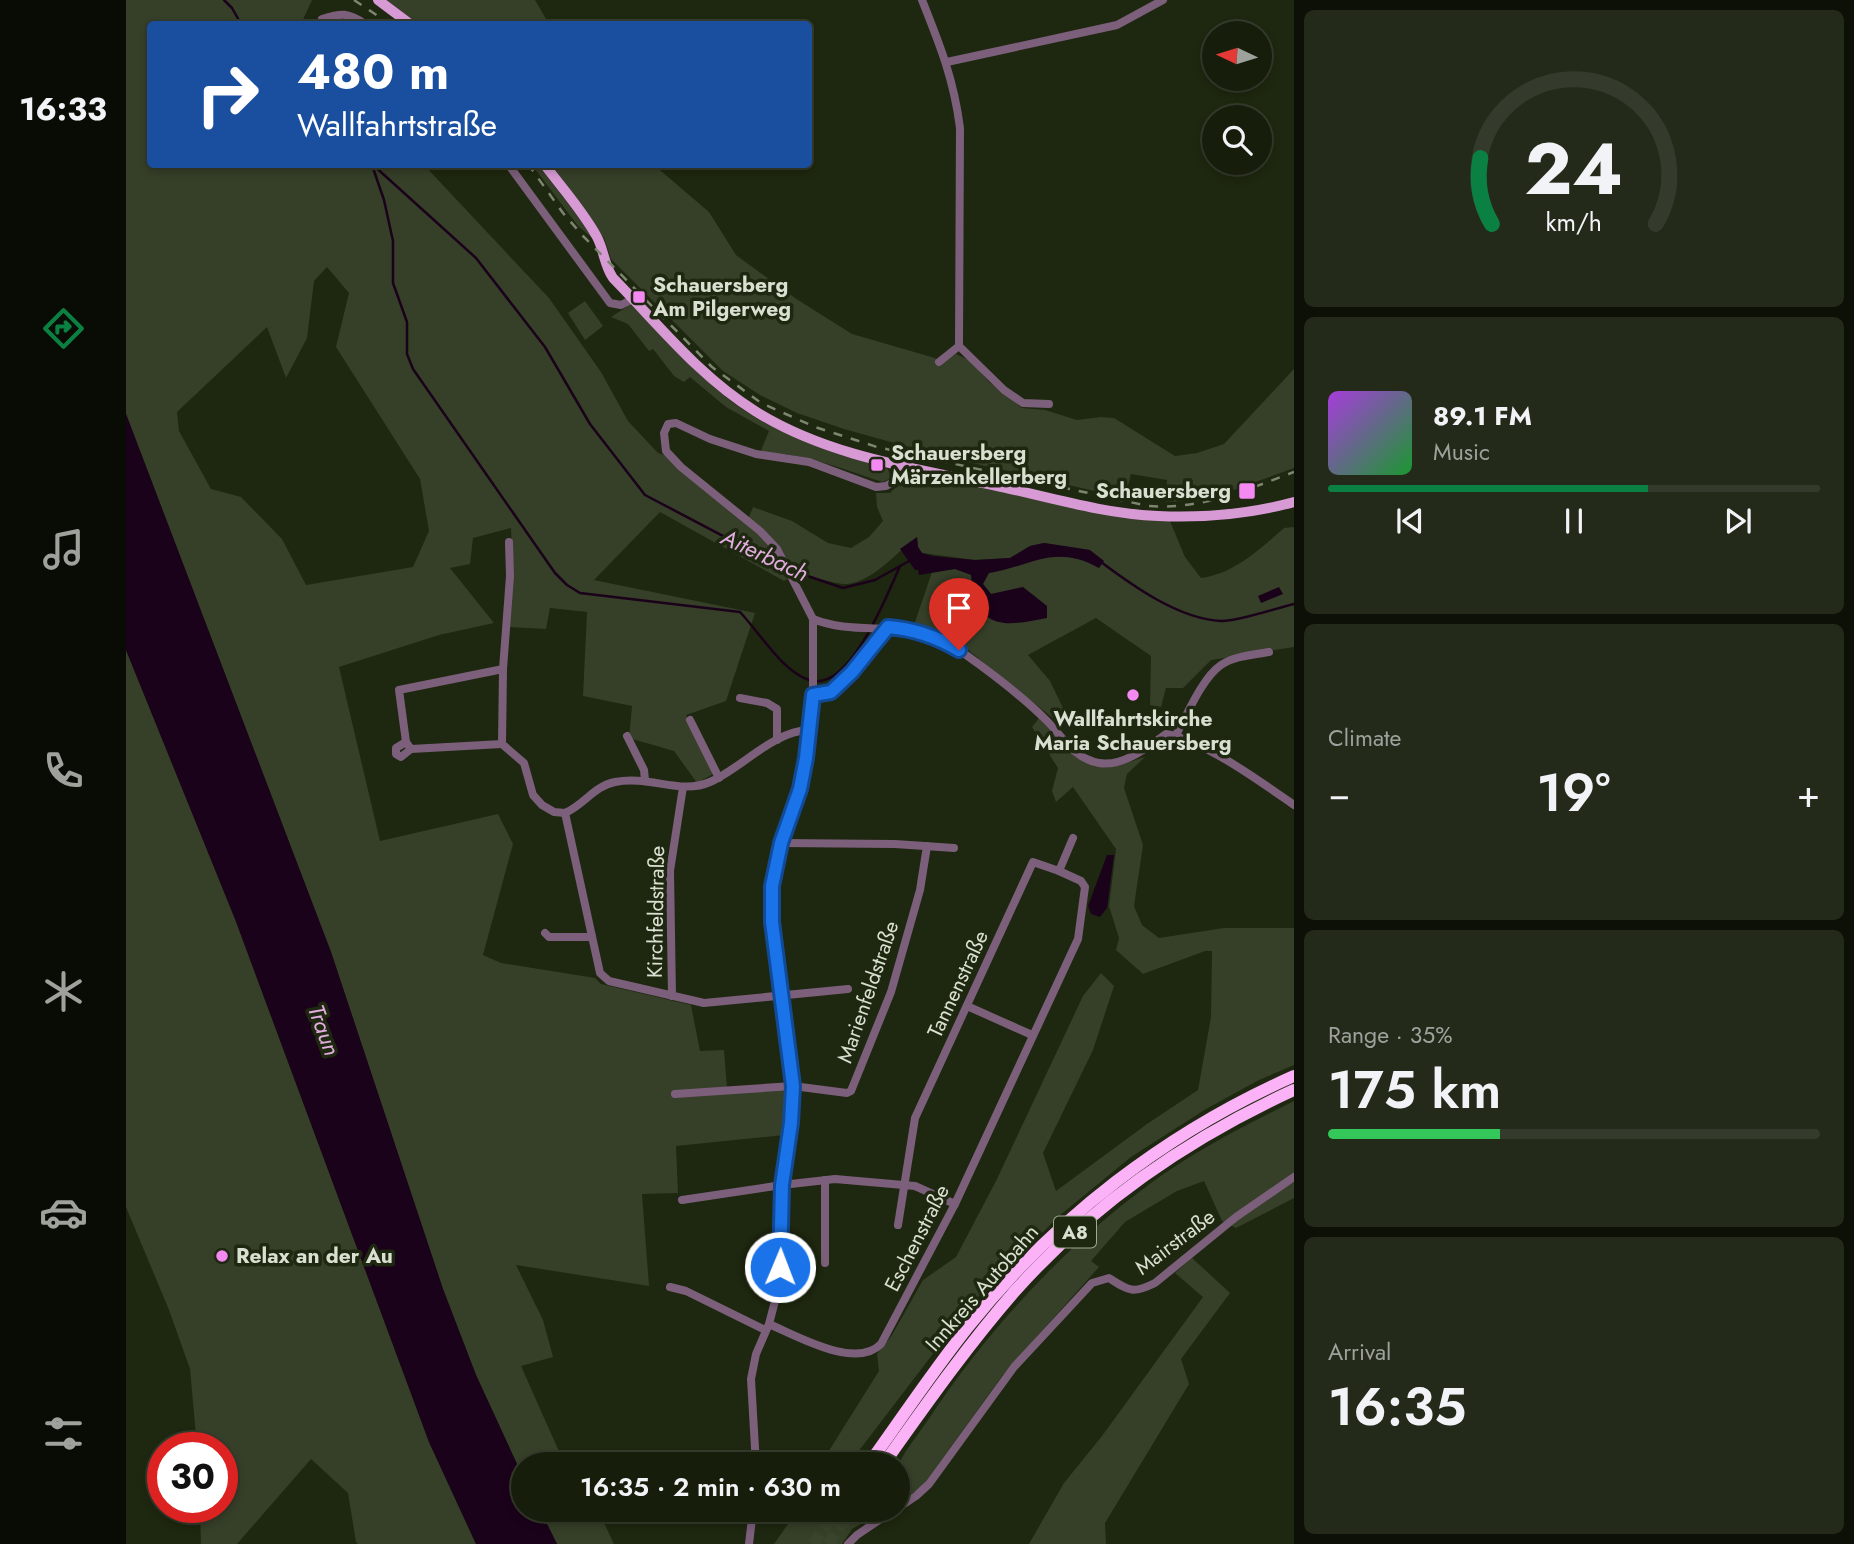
<!DOCTYPE html>
<meta charset="utf-8">
<style>
body{margin:0;font-family:Jost,sans-serif;background:#232a19;color:#f1f3f6;height:100vh;display:flex;flex-direction:column;font-size:26px;white-space:nowrap}
*{box-sizing:border-box;margin:0}
p{font-size:23px;color:#9ea29d}
.icon{flex:none;width:38px;height:38px;fill:none;stroke:currentColor;stroke-width:2;stroke-linecap:round;stroke-linejoin:round}
.map{position:relative;flex:1;overflow:hidden}
.drawer{display:flex;flex-direction:column;gap:10px;padding:10px;background:#0c1006;width:560px}
.drawer>*{flex:none}
.top-card{position:absolute;left:21px;top:21px;width:665px;height:147px;border-radius:7px;box-shadow:0 4px 10px #0003,0 0 0 2px #353b2c;background:#1a4fa0;color:#fff;overflow:hidden}
.needle{width:46px;rotate:274deg}
.tools{position:absolute;left:1076px;top:21px;display:grid;gap:14px}
.tools a{display:grid;place-items:center;width:70px;height:70px;border-radius:50%;background:#161d0b;box-shadow:0 4px 10px #0003,0 0 0 2px #353b2c;font-size:35px}
.speed{position:absolute;left:21px;top:1432px;display:flex;gap:14px;font-size:35px;font-weight:700;text-align:center}
.speed>*{display:grid;place-content:center;width:91px;height:91px;border-radius:50%;background:#161d0b;box-shadow:0 4px 10px #0003,0 0 0 2px #353b2c;line-height:1}
.speed .limit{border:10px solid #d22;background:#fff;color:#111}
.pin{position:absolute;display:grid;place-items:center;width:60px;height:60px;color:#fff;margin:-72px -30px;border-radius:50% 50% 50% 0;rotate:-45deg;box-shadow:0 0 7px #0007}
.pin .icon{rotate:45deg}
.me{position:absolute;width:77px;margin:-38px;rotate:1deg;stroke-linejoin:round;filter:drop-shadow(0 0 5px #0008)}
.turn{display:flex;align-items:center;gap:24px;height:147px;padding:0 35px;font-size:32px}
.turn .icon{width:91px;height:91px;stroke-width:2.5}
.turn b{display:block;font-size:49px;line-height:60px}
.big{font-size:52px;font-weight:600;line-height:1.1}
.drawer .tile{flex:1;display:flex;flex-direction:column;justify-content:center;gap:10px;min-width:0;padding:0 24px;border-radius:10px;background:#232a19}
.drawer .dial{align-items:center;gap:0}
.dial svg{height:182px;overflow:visible;fill:none;stroke:#353b2c;stroke-width:7;stroke-linecap:round;text-anchor:middle}
.dial text{fill:#f1f3f6;stroke:none}
.song{display:flex;align-items:center;gap:21px}
.cover{width:84px;height:84px;border-radius:10px;background:linear-gradient(135deg,hsl(280 70% 55%),hsl(130 70% 35%))}
.played{height:7px;border-radius:4px;background:linear-gradient(90deg,#0b8043 65%,#353b2c 65%)}
.keys{display:flex;justify-content:space-around;direction:ltr}
.heat{display:flex;justify-content:space-between;align-items:center;font-size:38px;direction:ltr}
.charge{height:10px;border-radius:5px;background:linear-gradient(90deg,#34c759 35%,#353b2c 0)}
.trip{position:absolute;left:385px;top:1452px;width:399px;height:70px;border-radius:35px;background:#161d0b;box-shadow:0 4px 10px #0003,0 0 0 2px #353b2c;font-weight:600;line-height:70px;text-align:center}
main{display:flex;flex:1;min-height:0}
.dock{display:flex;flex-direction:column;width:126px;justify-content:space-around;align-items:center;background:#090c04;color:#9ea29d}
.dock .icon{width:49px;height:49px}
.dock .active{color:#0b8043}
.dock b{font-size:32px;color:#f1f3f6}
.map>svg:first-child{display:block}
.green{fill:#363f28;fill-rule:evenodd}
.water{fill:#1b021b}
.lines{fill:none;stroke-linecap:round;stroke-linejoin:round}
.stream{stroke:#1b021b;stroke-width:2.5}
.highway-tunnel{stroke:#3a432c;stroke-width:12;stroke-dasharray:12 6;stroke-linecap:butt}
.minor{stroke:#7c5f7b;stroke-width:8}
.major{stroke:#d79ad4;stroke-width:10}
.highway{stroke:#fbb2f7;stroke-width:12}
.rail{stroke:#7d8571;stroke-width:2.5;stroke-dasharray:9 9;stroke-linecap:butt}
.route-casing{stroke:#114b97;stroke-width:18}
.route{stroke:#1a73e8;stroke-width:12}
.poi-dot{fill:#f489f1;stroke:#1e270f;stroke-width:2.5}
.labels{text-anchor:middle;dominant-baseline:central;stroke-width:7;stroke-linejoin:round;paint-order:stroke}
.shield{fill:#1e270f;stroke:#a2a897;stroke-width:2}
.shield-label{font-size:19px;font-weight:bold;fill:#dae0d1}
.poi-label{font-size:21px;font-weight:bold;fill:#dae0d1;stroke:#1e270f;text-anchor:start}
.street-label{font-size:21px;fill:#dae0d1;stroke:#1e270f}
.water-label{font-size:23px;font-style:italic;fill:#e3ade0;stroke:#1e270f}
</style>
<main>
<nav class="dock">
<b>16:33</b>
<svg class="icon active" aria-label="directions" viewBox="0 0 24 24"><path d="M12 3l9 9-9 9-9-9zM9 14v-3h6M13 9l2 2-2 2"/></svg>
<svg class="icon" aria-label="music" viewBox="0 0 24 24"><path d="M9 18V5l10-2v13"/><circle cx="6" cy="18" r="3"/><circle cx="16" cy="16" r="3"/></svg>
<svg class="icon" aria-label="phone" viewBox="0 0 24 24"><path d="M5 4h4l2 5-3 2q2 4 5 5l2-3 5 2v4C11 20 4 13 5 4z"/></svg>
<svg class="icon" aria-label="climate" viewBox="0 0 24 24"><path d="M12 3v18M4 7l16 10M4 17L20 7"/></svg>
<svg class="icon" aria-label="car" viewBox="0 0 24 24"><path d="M5 17H2v-5l4-1 3-4h7l3 4 3 1v5h-3M9 17h6M6 11h13"/><circle cx="7" cy="17" r="2"/><circle cx="17" cy="17" r="2"/></svg>
<svg class="icon" aria-label="filters" viewBox="0 0 24 24"><path d="M4 7h16M4 17h16"/><circle cx="9" cy="7" r="2"/><circle cx="15" cy="17" r="2"/></svg>
</nav>
<div class="map">
<svg width="1168" height="1544" viewBox="0 0 1168 1544">
<rect width="100%" height="100%" fill="#1e270f"/>
<g class="green">
<path d="M0 0H186L175 24H24V164L298 165 423 298 475 372 502 421 532 453 541 456 621 522 627 507 666 521 702 543 725 548 743 537 757 521 751 507 750 493H764L786 472 1009 518 1044 521 1059 557 1075 578C1108 574 1134 549 1158 528L1168 527V647L1085 660 1057 688H1040L1035 707 1024 705 1025 656 970 618 902 655 924 681 938 710 928 719 836 645 788 625 806 572 829 569 846 575 848 597 921 618 920 606 866 595 856 584 863 573C880 570 892 563 908 559 923 555 939 557 955 558L964 550 918 543 904 546 884 558 849 560 796 553 792 547 791 538C770 552 749 580 722 584 710 585 685 576 673 573L658 581 534 512 468 580 629 613 600 701 560 715 587 774 571 783 548 751 503 738 506 706 457 696 461 612 424 608 420 629 383 627 387 577 385 528 347 538 344 564 324 568 368 623 313 635 213 667 254 841 372 814 387 844 357 955 375 963 469 978 475 984 565 1005 574 1051 598 1050 601 1088 663 1087 659 1135 550 1146 552 1193 516 1194 523 1286 390 1265 417 1320 427 1357 395 1366 439 1465H397V1477L350 1375 317 1289 205 952 0 414ZM201 267 223 293 210 347 294 479 303 531 287 567 180 585 156 539 115 497 85 489 53 431 51 412 141 327 160 378 181 338 188 281Z"/>
<path d="M259 0H409L423 24H291Z"/>
<path d="M406 165H412L460 226 466 238 452 226Z"/>
<path d="M423 165H528L583 212 610 255 669 298 726 334 809 358 814 364 830 354 845 361 863 382 896 408 919 410 951 420 975 417 988 418 1049 456 1071 453 1098 444 1168 369V468L1080 500 1040 502 1041 480 1005 474 999 498 815 456 718 429 671 413 634 395 597 371 485 259 478 238Z"/>
<path d="M459 301 477 326 459 340 442 313Z"/>
<path d="M505 304C546 344 583 391 632 419 674 443 718 453 762 469L765 478 757 482C716 469 677 452 634 453L643 431 600 407 564 377 558 382 548 376 527 349 523 351 502 324 485 317Z"/>
<path d="M0 650 109 919 303 1442 350 1544H232L230 1542 222 1493 185 1459 111 1544H75L74 1507H96V1447H71L64 1369 43 1310 0 1207Z"/>
<path d="M913 718C933 739 953 771 986 767 996 765 1008 760 1019 757L1001 774 998 788 1017 845 1008 906 1016 925 1033 938 1098 928H1168V1065L1133 1080 1080 1109 1005 1157 933 1216 845 1304 722 1465H694L753 1371 751 1354 766 1335 797 1280 830 1257 871 1179 957 996 975 973 988 986 967 1050 917 1153 930 1191 1021 1124 1072 1090 1085 1017 1086 951H1079L1017 974 990 950 993 938 983 906 990 849 947 787 930 802 926 791 932 768 906 727Z"/>
<path d="M1168 1101V1198L1110 1228 1096 1221 1078 1181 1051 1191 999 1222 965 1261 973 1267 876 1376 796 1487 772 1503C772 1492 769 1476 772 1466 778 1451 795 1431 804 1417 863 1328 939 1246 1025 1183 1070 1150 1118 1126 1168 1101Z"/>
<path d="M1066 1258 1104 1293 1055 1359 1063 1384 979 1523 980 1544H903L938 1483 976 1436 1077 1297 1049 1273Z"/>
<path d="M414 1510H472L488 1544H431Z"/>
<path d="M672 1510H759L726 1529 716 1544H648Z"/>
</g>
<g class="water">
<path d="M0 414 205 952 317 1289 350 1375 397 1477V1510H414L431 1544H350L303 1442 109 919 0 650Z"/>
<path d="M791 537 792 547 796 553 807 556 849 560 884 558 904 546 918 543 964 550 978 561 973 568C929 543 906 566 863 573L857 584 865 594 897 587 921 606V618C892 623 862 633 848 598 846 591 846 582 845 575L829 569 793 575 792 570H789L774 549Z"/>
<path d="M1153 587 1157 594 1135 603 1132 596Z"/>
<path d="M981 855H988L981 908 974 917 965 914 962 906Z"/>
</g>
<g class="lines">
<g class="stream">
<path d="M98 0 106 8 115 24"/>
<path d="M246 164 350 258 419 347 464 424 519 495 658 568"/>
<path d="M246 165 258 200 267 241V283L281 322V354L287 369 429 573 441 585 454 593 614 612C633 632 656 671 683 680 723 694 761 595 774 566"/>
<path d="M975 562C1007 586 1053 619 1095 621 1110 622 1151 608 1168 604"/>
<path d="M664 570 717 588 749 580 785 560"/>
</g>
<g class="highway-tunnel">
<path d="M687 1544 711 1510"/>
<path d="M702 1544 725 1510"/>
</g>
<g class="minor">
<path d="M796 0C814 45 828 80 834 128L833 346"/>
<path d="M196 19C215 13 222 12 239 24"/>
<path d="M821 62 991 25 1037 0"/>
<path d="M382 164 484 303 495 305 507 299"/>
<path d="M833 346 878 390 897 403 923 404"/>
<path d="M813 362 833 346"/>
<path d="M383 542 384 576 377 669 376 744 398 763 407 795 416 805 428 812 439 813C458 805 468 786 489 782 523 775 555 795 584 782 616 768 647 731 683 730"/>
<path d="M687 619C729 636 774 620 818 641 831 647 842 657 854 665 877 682 900 700 920 720 936 736 948 759 973 763 997 767 1022 747 1040 734 1079 741 1135 782 1168 805"/>
<path d="M687 695 705 692 726 672 762 627"/>
<path d="M614 698 641 703 651 709V740"/>
<path d="M564 720 593 778"/>
<path d="M1050 735C1061 715 1076 678 1095 665 1108 656 1127 655 1143 652"/>
<path d="M501 736 518 770 519 780"/>
<path d="M280 742 270 748V754L275 757 285 749"/>
<path d="M376 744 285 749 280 742 273 690 377 669"/>
<path d="M439 813 474 973 483 981 578 1003 722 989"/>
<path d="M655 843 769 844 828 848"/>
<path d="M419 933 423 937H466"/>
<path d="M546 996 544 871 557 787"/>
<path d="M841 1006 906 1035"/>
<path d="M549 1094 667 1086 721 1093 725 1091 765 992 794 890 801 846"/>
<path d="M699 1180V1263"/>
<path d="M556 1200 656 1185 709 1179 789 1186 829 1204"/>
<path d="M772 1225 789 1118 907 862 933 871 947 838"/>
<path d="M544 1287 560 1291 639 1330"/>
<path d="M643 1324C671 1336 730 1370 755 1344L829 1204 952 939 959 887 955 881 933 871"/>
<path d="M630 1465 625 1379 630 1354 643 1324 649 1301 655 1267 656 1185 665 1123 667 1086 646 922V886L655 843 674 789 680 758 687 695V619L651 549 634 531 555 467 540 451 538 433 542 424 550 423 584 439 630 454 683 462 750 487 760 486 769 481 774 465"/>
<path d="M772 1508 790 1496 803 1484 888 1367 966 1283 983 1278C1003 1291 1007 1294 1029 1283L1110 1217 1168 1177"/>
<path d="M623 1544 627 1510"/>
<path d="M722 1544 731 1535 768 1510"/>
</g>
<g class="major">
<path d="M252 0 284 24"/>
<path d="M418 164C436 188 457 211 471 237 478 250 478 265 487 278 532 324 574 377 629 411 702 457 793 469 876 487 926 498 980 514 1032 516 1077 518 1124 514 1168 502"/>
</g>
<g class="highway">
<path d="M742 1465C775 1419 807 1371 842 1327 929 1218 1041 1132 1168 1076"/>
<path d="M757 1465C799 1406 841 1346 889 1291 966 1205 1063 1138 1168 1090"/>
</g>
<g class="rail">
<path d="M228 0 264 24"/>
<path d="M402 164 437 213 457 236 586 367 635 403 689 427 751 447 1022 506C1075 510 1120 490 1168 472"/>
</g>
</g>
<g class="lines">
<defs>
<path id="route" d="M654 1267 656 1185 665 1123 667 1086 646 922V886L655 843 674 789 680 758 687 695 705 692 726 672 762 627C788 629 811 637 833 650"/>
</defs>
<use href="#route" class="route-casing"/>
<use href="#route" class="route"/>
</g>
<g class="poi-dot">
<rect x="506" y="290" width="14" height="14" rx="3.5"/>
<rect x="744" y="458" width="14" height="14" rx="3.5"/>
<rect x="1112" y="482" width="18" height="18" rx="3.5"/>
<circle cx="1007" cy="695" r="7"/>
<circle cx="96" cy="1256" r="7"/>
</g>
<g class="labels">
<rect class="shield" x="928" y="1216.5" width="42" height="31" rx="5"/>
<g class="shield-label">
<text x="949" y="1232">A8</text>
</g>
<g class="poi-label">
<text x="527" y="285">Schauersberg<tspan x="527" dy="24">Am Pilgerweg</tspan></text>
<text x="765" y="453">Schauersberg<tspan x="765" dy="24">Märzenkellerberg</tspan></text>
<text x="1105" y="491" text-anchor="end">Schauersberg</text>
<text x="1007" y="719" text-anchor="middle">Wallfahrtskirche<tspan x="1007" dy="24">Maria Schauersberg</tspan></text>
<text x="110" y="1256">Relax an der Au</text>
</g>
<g class="street-label">
<text transform="translate(530 912) rotate(-89)">Kirchfeldstraße</text>
<text transform="translate(832 984) rotate(-65)">Tannenstraße</text>
<text transform="translate(742 992) rotate(-71)">Marienfeldstraße</text>
<text transform="translate(791 1238) rotate(-63)">Eschenstraße</text>
<text transform="translate(1049 1242) rotate(-37)">Mairstraße</text>
<text transform="translate(856 1288) rotate(-49)">Innkreis Autobahn</text>
</g>
<g class="water-label">
<text transform="translate(639 555) rotate(25)">Aiterbach</text>
<text transform="translate(198 1030) rotate(70)">Traun</text>
</g>
</g>
</svg>
<div class="tools">
<a><svg class="needle" viewBox="-14 -14 28 28"><path d="M0-13l5 13h-10z" fill="#e53935"/><path d="M0 13l5-13h-10z" fill="#9ea29d"/></svg></a>
<a><svg class="icon" aria-label="search" viewBox="0 0 24 24"><circle cx="10" cy="10" r="6"/><path d="M15 15l6 6"/></svg></a>
</div>
<div class="speed"><div class="limit">30</div></div>
<div class="pin" style="left:833px;top:650px;background:#d93025"><svg class="icon" aria-label="arrive" viewBox="0 0 24 24"><path d="M6 21V4h12l-3 4 3 4H6"/></svg></div>
<svg class="me" style="left:654px;top:1267px" viewBox="-20 -20 40 40"><circle r="17" fill="#1a73e8" stroke="#fff" stroke-width="3"/><path d="M0-11L8 9 0 5-8 9z" fill="#fff"/></svg>
<div class="trip">16:35 · 2 min · 630 m</div>
<div class="top-card">
<div class="turn"><svg class="icon" aria-label="right" viewBox="0 0 24 24"><path d="M7 20v-9h11M14 6l5 5-5 5"/></svg><div><b>480 m</b>Wallfahrtstraße</div></div>
</div>
</div>
<section class="drawer">
<div class="tile dial"><svg viewBox="0 0 100 80">
<path d="M14 69A42 42 0 1 1 86 69"/>
<path d="M14 69A42 42 0 0 1 9 40" stroke="#0b8043"/>
<text x="50" y="56" font-size="32" font-weight="700">24</text>
<text x="50" y="72" font-size="11">km/h</text>
</svg></div>
<div class="tile">
<div class="song"><i class="cover"></i><div><b>89.1 FM</b><p>Music</p></div></div>
<div class="played"></div>
<div class="keys"><svg class="icon" aria-label="previous" viewBox="0 0 24 24"><path d="M18 5L8 12l10 7zM5 5v14"/></svg><svg class="icon" aria-label="pause" viewBox="0 0 24 24"><path d="M8 5v14M16 5v14"/></svg><svg class="icon" aria-label="next" viewBox="0 0 24 24"><path d="M6 5l10 7-10 7zM19 5v14"/></svg></div>
</div>
<div class="tile"><p>Climate</p>
<div class="heat"><a>−</a><b class="big">19°</b><a>+</a></div>
</div>
<div class="tile"><p>Range · 35%</p><b class="big">175 km</b><div class="charge"></div></div>
<div class="tile"><p>Arrival</p><b class="big">16:35</b></div>
</section>
</main>
